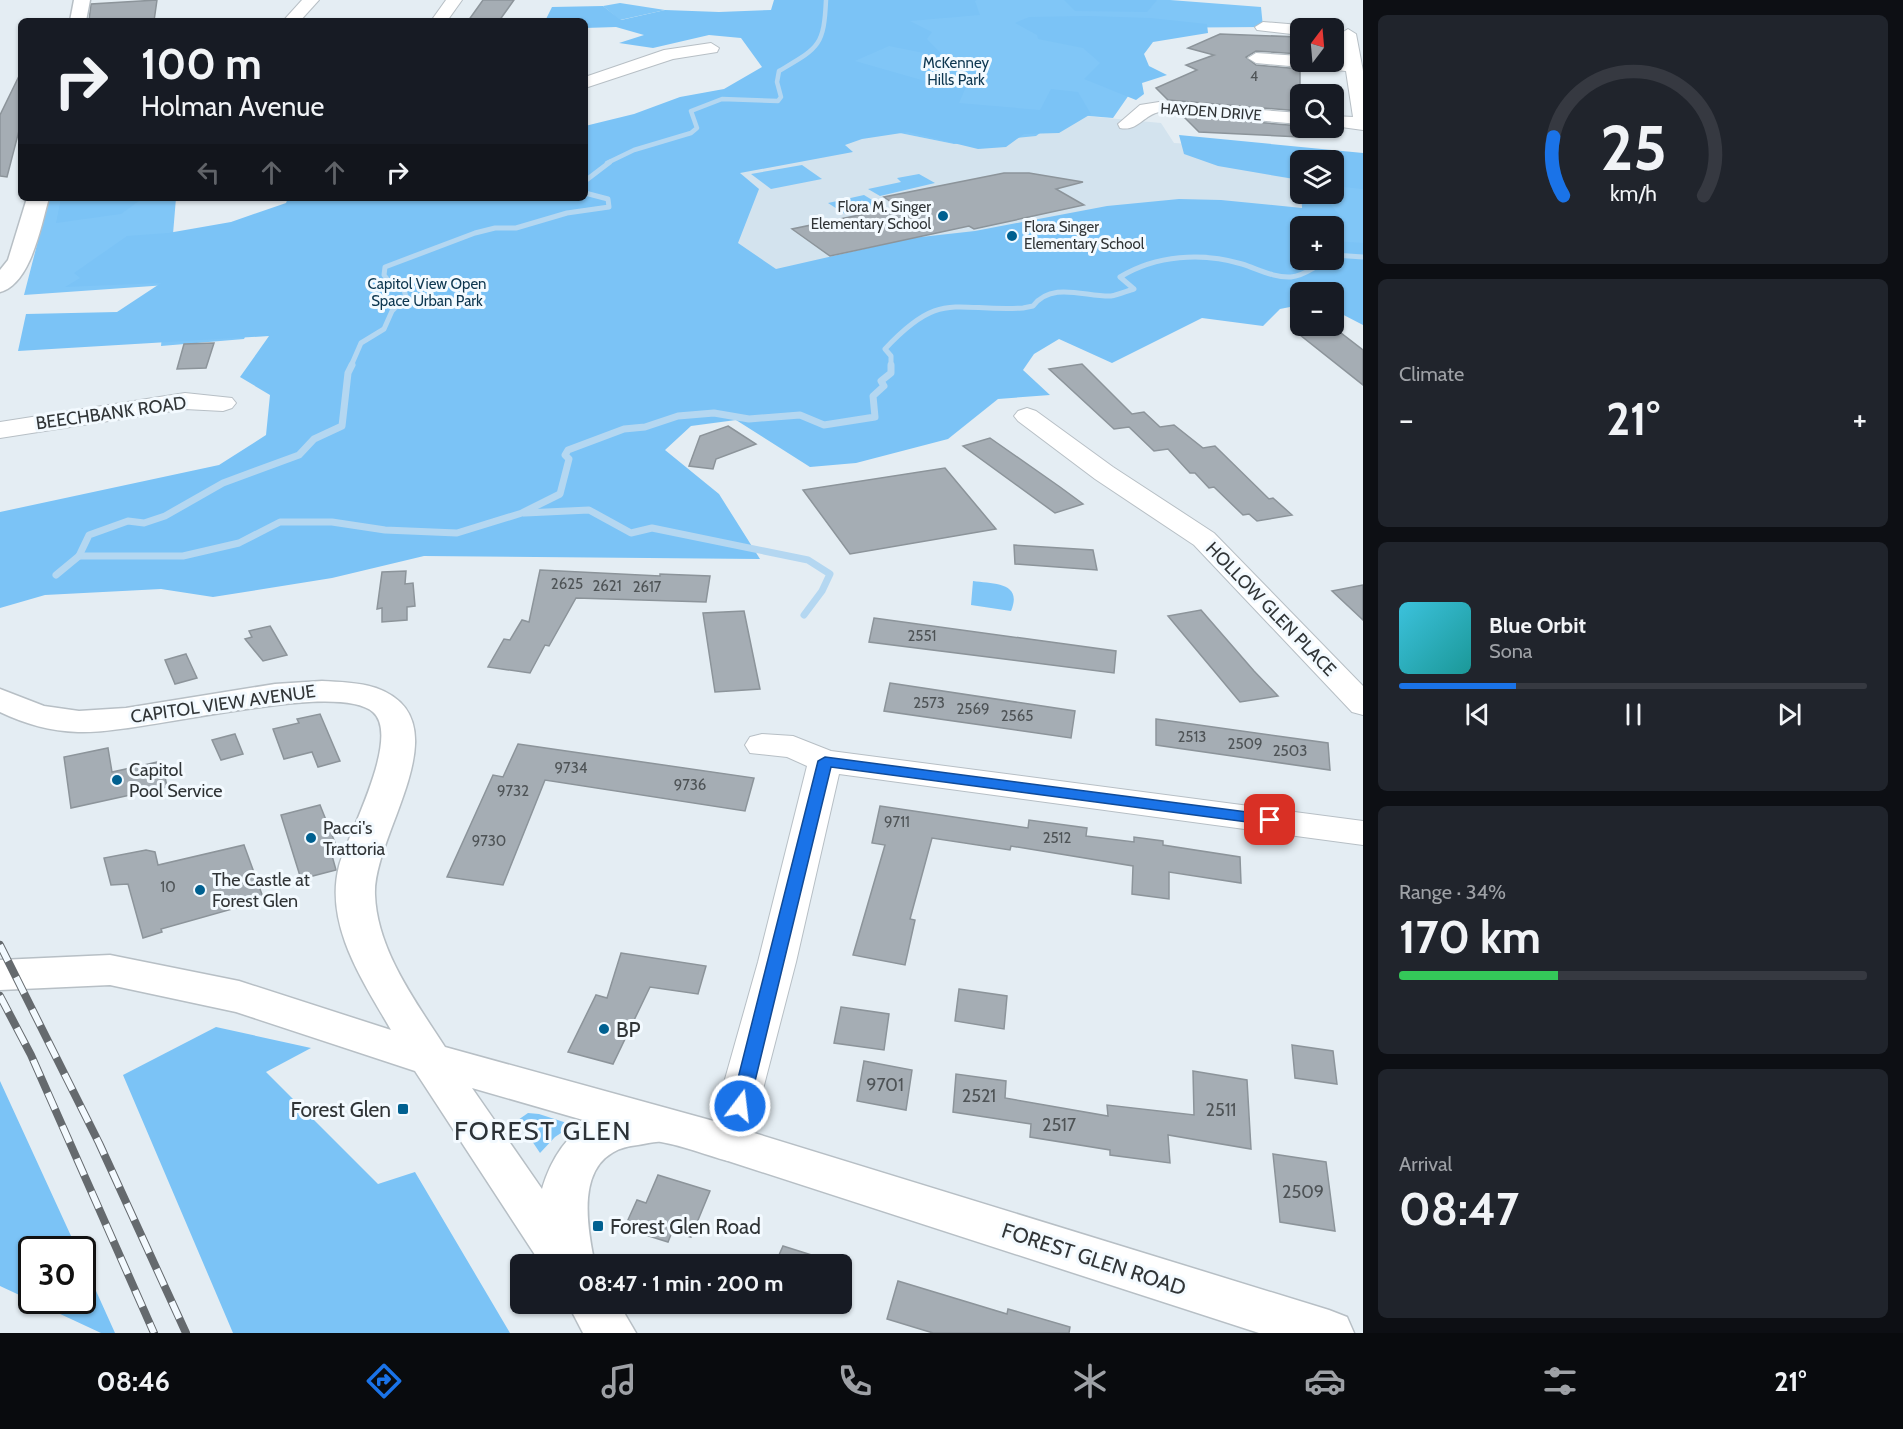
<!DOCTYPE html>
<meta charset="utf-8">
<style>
body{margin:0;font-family:Cabin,sans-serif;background:#20242c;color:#f1f3f6;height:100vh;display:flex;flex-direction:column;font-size:22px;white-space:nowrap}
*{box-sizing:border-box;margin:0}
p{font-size:20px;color:#9ea1a6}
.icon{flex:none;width:33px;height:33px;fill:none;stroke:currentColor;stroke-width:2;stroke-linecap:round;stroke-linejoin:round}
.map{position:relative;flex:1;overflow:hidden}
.side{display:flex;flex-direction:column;gap:15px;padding:15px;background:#0d0f14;width:540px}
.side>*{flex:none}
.guide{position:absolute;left:18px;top:18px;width:570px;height:183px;border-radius:9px;box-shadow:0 2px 4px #0004;background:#171b24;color:#f1f3f6;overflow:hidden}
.needle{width:39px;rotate:16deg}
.tools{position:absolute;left:1290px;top:18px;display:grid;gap:12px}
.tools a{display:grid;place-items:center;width:54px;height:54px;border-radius:9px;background:#171b24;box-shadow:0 2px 4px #0004;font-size:30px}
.speed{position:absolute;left:18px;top:1236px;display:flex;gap:12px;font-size:30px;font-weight:700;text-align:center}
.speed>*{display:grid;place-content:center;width:78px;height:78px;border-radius:50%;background:#171b24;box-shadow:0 2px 4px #0004;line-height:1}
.speed .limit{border:3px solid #111;border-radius:9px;background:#fff;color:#111}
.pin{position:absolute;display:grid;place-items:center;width:51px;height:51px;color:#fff;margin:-26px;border-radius:12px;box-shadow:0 3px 9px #0006}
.me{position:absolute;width:66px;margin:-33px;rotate:15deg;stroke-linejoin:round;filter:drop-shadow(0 0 4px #0008)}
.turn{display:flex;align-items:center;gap:21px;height:126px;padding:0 24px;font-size:27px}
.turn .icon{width:78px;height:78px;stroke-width:2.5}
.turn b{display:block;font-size:42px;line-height:51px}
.lanes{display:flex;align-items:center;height:57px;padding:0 24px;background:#0003;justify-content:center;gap:30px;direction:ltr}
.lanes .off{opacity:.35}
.big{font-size:45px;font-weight:800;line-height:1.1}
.side .card{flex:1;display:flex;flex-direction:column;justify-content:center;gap:9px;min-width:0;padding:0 21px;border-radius:9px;background:#20242c}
.side .dial{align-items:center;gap:0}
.dial svg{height:156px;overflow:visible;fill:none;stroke:#363941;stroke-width:7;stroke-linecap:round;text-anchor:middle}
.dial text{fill:#f1f3f6;stroke:none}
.song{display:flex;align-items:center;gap:18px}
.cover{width:72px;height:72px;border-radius:9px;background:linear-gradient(135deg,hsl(190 70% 55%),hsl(180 70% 35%))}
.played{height:6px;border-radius:3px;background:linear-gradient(90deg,#1a73e8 25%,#363941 25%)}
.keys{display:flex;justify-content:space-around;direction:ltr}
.heat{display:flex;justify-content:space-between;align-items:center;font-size:33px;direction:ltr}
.charge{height:9px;border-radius:4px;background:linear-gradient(90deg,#34c759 34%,#363941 0)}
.trip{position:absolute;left:510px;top:1254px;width:342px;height:60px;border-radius:9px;background:#171b24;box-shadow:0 2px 4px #0004;font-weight:800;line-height:60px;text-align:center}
.dock{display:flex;height:96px;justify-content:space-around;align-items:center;background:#090b0e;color:#9ea1a6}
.dock .icon{width:42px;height:42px}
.dock .active{color:#1a73e8}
.dock b{font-size:27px;color:#f1f3f6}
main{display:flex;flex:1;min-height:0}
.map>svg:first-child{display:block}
.built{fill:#d3e3ee}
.green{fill:#80c6f7}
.forest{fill:#7bc3f6}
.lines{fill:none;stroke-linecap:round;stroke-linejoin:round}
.stream-far2{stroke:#b4d7f1;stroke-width:4.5}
.stream-far1{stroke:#b4d7f1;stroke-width:5}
.stream{stroke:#b4d7f1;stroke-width:7}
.building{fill:#a5adb4;stroke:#8c949a;stroke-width:1.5}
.street-casing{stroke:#b7bfc5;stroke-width:2}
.secondary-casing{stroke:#b7bfc5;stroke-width:3}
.street{fill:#fff;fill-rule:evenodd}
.secondary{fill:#fff;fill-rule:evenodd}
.rail-casing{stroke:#656a6e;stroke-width:8}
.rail{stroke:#f3faff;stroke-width:6;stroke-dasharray:18;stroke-linecap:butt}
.route{fill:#1a73e8;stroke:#114b97;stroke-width:1.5}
.poi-dot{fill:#006090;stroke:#f3faff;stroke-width:2}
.labels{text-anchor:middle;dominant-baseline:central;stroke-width:6;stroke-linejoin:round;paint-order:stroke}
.far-number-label{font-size:14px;fill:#4e5356}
.far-park-label{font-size:15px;fill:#0e3750;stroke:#f3faff}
.far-street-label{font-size:15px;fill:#313537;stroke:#f3faff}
.far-poi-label{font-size:15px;fill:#313537;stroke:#f3faff;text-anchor:end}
.number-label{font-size:15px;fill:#4e5356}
.street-label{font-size:18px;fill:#313537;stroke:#f3faff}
.poi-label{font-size:18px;fill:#313537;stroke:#f3faff;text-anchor:start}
.near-number-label{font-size:18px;fill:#4e5356}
.near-poi-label{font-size:21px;fill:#313537;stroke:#f3faff;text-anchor:start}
.near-street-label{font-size:21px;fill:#313537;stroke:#f3faff}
.near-quarter-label{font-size:26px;letter-spacing:1.5px;fill:#2c3237;stroke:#f3faff}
</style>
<main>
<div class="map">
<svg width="1363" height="1333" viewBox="0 0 1363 1333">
<rect width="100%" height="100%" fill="#e4edf3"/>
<path class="built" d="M781 109 954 144 1064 114 1161 123 1174 143 1286 149 1300 175 1302 208 1300 260 1334 292H1300L661 375 585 145Z"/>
<g class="green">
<path d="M810 0H1170L1261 7 1263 27 1136 28 1131 92 1113 118 1065 114 1036 136 954 144 781 109 800 77 805 10Z"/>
<path d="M620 3 665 10 620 20 603 6Z"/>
<path d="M1286 149 1363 156V296L1334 260V226H1310L1302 208 1301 194H1334V160H1300V187V175Z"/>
<path d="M802 165 822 179 771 189 751 174Z"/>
<path d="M919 174 935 183 880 196 868 189 901 182 897 178Z"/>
<path d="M864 195 882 206 845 214 828 203Z"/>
<path d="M49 198H176L173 234 248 331 244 339 161 346 167 285 24 295Z"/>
<path d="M973 581C994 584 1023 582 1011 611L971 605Z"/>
<path d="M528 1113 539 1114 573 1125 555 1137 540 1153 518 1120Z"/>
</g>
<g class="forest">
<path d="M774 0H977L975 1 980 15 910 21 932 32 927 39 941 53 968 62 889 46 855 61 925 81 970 78 959 103 1040 110 1051 89 1078 92 1091 114 1059 133 1024 134 1006 147 978 149 908 132 862 139 845 145 853 152 740 173 759 189 738 243 776 269 912 238 975 231 1107 206 1179 199 1221 200 1302 208 1305 194H1322L1346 223 1329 226H1300V260H1334V241L1363 243V325L1334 310V292H1300V305L1280 309 1263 326 1202 318 1112 363 1059 339 1034 354 1023 370 1050 395 998 399 948 439 856 463 810 467 736 420 691 426 665 450 719 494 760 559 424 556 332 578 213 597 161 589 45 595 0 608V512L219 465 266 435 270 395 240 377 269 336 18 351 26 314 117 312 161 283 65 287 80 278 74 273 127 236 168 233 231 222 286 203 288 198H585V126L634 114 680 97 724 89 762 67 741 38 709 35 653 48 619 43 644 35 616 27 585 28V21H545L552 7 603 6 621 20 665 10 719 12 771 10Z"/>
<path d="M1064 0H1157L1147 12 1075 11Z"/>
<path d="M1088 16 1150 18 1207 24 1208 33 1153 42 1144 54 1149 66 1167 75 1142 83 1144 94 1136 100 1084 79 1100 63 1083 48 1038 39 1037 35 1015 23 1029 17Z"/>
<path d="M1179 135 1363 153V189L1334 186V160H1300V180L1218 166 1184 154Z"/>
<path d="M61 198H143L121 214 56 223Z"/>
<path d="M216 1027 311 1048 266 1072 378 1184 415 1172 510 1333H233L123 1075Z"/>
<path d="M0 1081 77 1249 32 1250V1300H82L83 1262 115 1333H101L0 1286Z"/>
</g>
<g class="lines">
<path class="stream-far2" d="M607 163 634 150 691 133 697 128 691 111 722 99 778 101 781 97 777 82 779 71C818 48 824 47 826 0"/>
<g class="stream-far1">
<path d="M585 181 610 162"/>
<path d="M1334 255 1363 257"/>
<path d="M351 366 361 343 384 329 392 311 406 297 404 290 391 284 384 275 385 267 475 233 495 228H516L567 213 609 207 608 199 585 193"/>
<path d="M891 366V356L885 349C941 289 954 312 1023 308L1033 306C1052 281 1085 297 1111 296 1118 295 1127 291 1134 289L1120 277C1156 255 1202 252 1242 264 1258 269 1274 278 1291 277 1303 276 1311 269 1321 264V260"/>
</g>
<g class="stream">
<path d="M525 513 589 510 631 533 652 528 808 560 830 574 822 591 804 615"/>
<path d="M79 556H183L239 543 280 522H332L385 530 457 533 522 513 560 494 569 459 565 455 568 450 624 429 645 427 678 416 714 413 749 419 800 415 824 425 875 417 873 396 884 386 881 381 891 373V365"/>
<path d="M56 575 79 556 89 535 128 521 144 523 165 516 223 483 299 455 314 439 342 426 348 373 352 365"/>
</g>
</g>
<g class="building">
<path d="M157 0 154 21H89L91 4Z"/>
<path d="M483 0H514L499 21H468Z"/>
<path d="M1220 34 1300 37V54L1256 51 1246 57 1256 65 1300 69V111L1168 100 1156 88 1197 70 1186 65 1214 55 1188 48Z"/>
<path d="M21 72V123L7 177 0 176V115Z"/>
<path d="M1183 116 1300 126V137L1199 132Z"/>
<path d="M1004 173H1029L1083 182 1056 189 1084 205 974 229 969 226 830 256 792 229 898 207 884 197Z"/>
<path d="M1332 326 1363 350V385L1295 331Z"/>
<path d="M214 343 206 368 177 369 184 344Z"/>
<path d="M1082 364 1132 414 1144 412 1160 427 1174 425 1203 448 1215 446 1269 499 1273 498 1292 515 1257 521 1249 514 1243 515 1214 487 1209 488 1195 473H1190L1168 449 1154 451 1129 427 1114 429 1049 369Z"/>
<path d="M728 426 756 444 716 459 713 469 689 466 700 436Z"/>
<path d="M990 438 1060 487 1083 504 1055 513 963 446Z"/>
<path d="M945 468 996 529 850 554 803 490Z"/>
<path d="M1014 545 1093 550 1097 570 1015 564Z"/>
<path d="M540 570 660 576V574L710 576 706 602 576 598 549 646 545 645 530 673 488 667 504 639 510 640 522 620 529 622Z"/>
<path d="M406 571 405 584 413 583 415 606 407 607V620L382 622V608L377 609 382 572Z"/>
<path d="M1363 585V620L1332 591Z"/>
<path d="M1201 610 1254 671 1278 696 1240 702 1168 616Z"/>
<path d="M744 611 760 689 715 692 703 613Z"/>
<path d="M874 618 1116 651 1114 673 869 642Z"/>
<path d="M270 626 287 655 263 661 245 639 252 637 249 631Z"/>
<path d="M186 654 197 678 175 684 165 660Z"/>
<path d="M890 683 1075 711 1071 738 884 711Z"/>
<path d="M320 714 340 761 318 767 312 752 284 759 273 729 299 723 297 719Z"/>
<path d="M1156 719 1328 743 1330 770 1156 745Z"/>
<path d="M235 734 243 754 221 760 212 740Z"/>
<path d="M518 744 594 755 754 778 745 811 545 780 503 885 447 877 493 775 503 777Z"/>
<path d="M108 748 112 772 162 761 167 787 71 808 64 757Z"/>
<path d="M320 805 338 850 331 852 336 870 301 879 281 815Z"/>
<path d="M880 806 1028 828 1029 820 1087 828 1086 836 1134 842V837L1163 841V845L1240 857 1241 883 1169 872V899L1132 894 1133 866 1011 846 1010 850 932 838 910 919 915 920 905 965 853 955 885 845 872 843Z"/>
<path d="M244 845 264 900 161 929 162 932 143 938 128 884 111 885 104 858 146 850 155 852 158 865Z"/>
<path d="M621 953 706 966 698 994 650 987 613 1064 568 1052 596 995 607 998Z"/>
<path d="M959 989 1007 996 1004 1029 955 1021Z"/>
<path d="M841 1007 889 1014 884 1050 834 1043Z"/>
<path d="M1292 1045 1333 1051 1337 1084 1295 1078Z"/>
<path d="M864 1061 912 1070 906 1110 857 1101Z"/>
<path d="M1193 1071 1247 1080 1251 1149 1168 1135 1170 1163 1110 1155V1150L1030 1137 1031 1124 953 1112 956 1074 1006 1081 1005 1098 1108 1116 1107 1105 1194 1115Z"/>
<path d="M1273 1154 1326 1162 1335 1231 1280 1222Z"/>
<path d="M658 1175 710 1191 691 1237 672 1232 668 1242 636 1232 639 1226 627 1222 637 1200 646 1203Z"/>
<path d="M783 1246 837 1263 775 1264Z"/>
<path d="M898 1281 1007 1314 1008 1309 1070 1327 1069 1333H933L887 1319Z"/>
</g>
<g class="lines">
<defs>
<g id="street">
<path d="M302 0H319L300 21H283Z"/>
<path d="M446 0H462L447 21H431Z"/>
<path d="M1263 22 1300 25 1307 28H1300V35L1257 30 1255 27Z"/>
<path d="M1348 29 1356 34 1363 71V130L1334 126V116L1353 117 1346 71 1256 63 1248 58 1256 53 1300 56V62L1344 60 1340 34Z"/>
<path d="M711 43 719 48 717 52 673 59 585 88V77L664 50Z"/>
<path d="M1159 102 1300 113V124L1159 112C1144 115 1137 132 1120 128L1118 124 1140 105Z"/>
<path d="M185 393 232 398 236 403 232 408 223 411 185 409 0 438V422Z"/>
<path d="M1027 408 1036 411 1113 467 1214 533 1363 686V715L1352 712 1194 545 1095 479 1018 421 1014 416 1018 411Z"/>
<path d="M762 734 793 736 831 751 1363 821V845L839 774 796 962 749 1143 743 1155 728 1161 713 1155 707 1143 758 962 807 766 787 757 750 753 745 745 750 737Z"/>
</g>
<g id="secondary">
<path d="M74 0H90L86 21H70Z"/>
<path d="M27 198H49C41 225 31 284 0 292V270L8 260Z"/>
<path d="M322 681C339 682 359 682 376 688 466 720 372 835 375 895 377 950 416 1002 445 1047L728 1125 1329 1310 1347 1317 1354 1333H1259L728 1161C706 1155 684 1146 661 1142 655 1141 646 1144 638 1145 576 1151 585 1216 594 1260L592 1264H541L415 1071 236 1012 110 985 0 990V960L110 955 239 981 391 1030C363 981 324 925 339 866 347 836 402 737 373 712 334 679 139 735 78 732 50 731 25 724 0 712V689L44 706 79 711 126 708 275 684ZM472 1088 590 1122C565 1136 550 1162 542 1189Z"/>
<path d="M568 1304H619L636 1333H583Z"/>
</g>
</defs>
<use href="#street" class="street-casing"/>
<use href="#secondary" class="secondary-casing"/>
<use href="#street" class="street"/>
<use href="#secondary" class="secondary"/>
<defs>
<g id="rail">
<path d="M0 945 99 1143 186 1333"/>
<path d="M0 996 31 1055 154 1333"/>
</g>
</defs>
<use href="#rail" class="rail-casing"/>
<use href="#rail" class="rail"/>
</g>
<path class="route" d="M825 757 1270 815 1278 820 1270 825 831 767 749 1106 746 1111 740 1113 733 1111 731 1106 818 761Z"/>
<g class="poi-dot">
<circle cx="943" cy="216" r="6"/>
<circle cx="1012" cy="236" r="6"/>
<circle cx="117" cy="780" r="6"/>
<circle cx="311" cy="838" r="6"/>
<circle cx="200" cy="890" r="6"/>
<circle cx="604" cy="1029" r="6"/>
<rect x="397" y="1103" width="12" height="12" rx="3"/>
<rect x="592" y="1220" width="12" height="12" rx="3"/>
</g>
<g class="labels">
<g class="far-number-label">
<text x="1254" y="76">4</text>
</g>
<g class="far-park-label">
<text x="956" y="63">McKenney<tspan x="956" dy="17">Hills Park</tspan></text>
<text x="427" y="284">Capitol View Open<tspan x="427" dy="17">Space Urban Park</tspan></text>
</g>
<g class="far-street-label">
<text transform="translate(1211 112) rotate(4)">HAYDEN DRIVE</text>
</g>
<g class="far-poi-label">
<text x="931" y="207">Flora M. Singer<tspan x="931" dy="17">Elementary School</tspan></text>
<text x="1024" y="227" text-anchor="start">Flora Singer<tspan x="1024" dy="17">Elementary School</tspan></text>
</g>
<g class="number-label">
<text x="567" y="584">2625</text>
<text x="607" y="586">2621</text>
<text x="647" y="587">2617</text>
<text x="922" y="636">2551</text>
<text x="929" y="703">2573</text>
<text x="973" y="709">2569</text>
<text x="1017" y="716">2565</text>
<text x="1192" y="737">2513</text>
<text x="1245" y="744">2509</text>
<text x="1290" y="751">2503</text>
<text x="571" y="768">9734</text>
<text x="690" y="785">9736</text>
<text x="513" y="791">9732</text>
<text x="897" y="822">9711</text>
<text x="1057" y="838">2512</text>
<text x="489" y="841">9730</text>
<text x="168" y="887">10</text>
</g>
<g class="street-label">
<text transform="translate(111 413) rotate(-8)">BEECHBANK ROAD</text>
<text transform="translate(1271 609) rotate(46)">HOLLOW GLEN PLACE</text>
<text transform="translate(223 704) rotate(-8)">CAPITOL VIEW AVENUE</text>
</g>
<g class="poi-label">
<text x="129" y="770">Capitol<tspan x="129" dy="21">Pool Service</tspan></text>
<text x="323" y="828">Pacci's<tspan x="323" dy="21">Trattoria</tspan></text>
<text x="212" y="880">The Castle at<tspan x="212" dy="21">Forest Glen</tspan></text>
</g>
<g class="near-number-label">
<text x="885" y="1085">9701</text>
<text x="979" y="1096">2521</text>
<text x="1221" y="1110">2511</text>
<text x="1059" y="1125">2517</text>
<text x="1303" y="1192">2509</text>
</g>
<g class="near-poi-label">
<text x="616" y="1029">BP</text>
<text x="391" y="1109" text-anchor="end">Forest Glen</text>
<text x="610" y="1226">Forest Glen Road</text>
</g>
<g class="near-street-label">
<text transform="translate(1094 1259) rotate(18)">FOREST GLEN ROAD</text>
</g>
<g class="near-quarter-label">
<text x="543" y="1131">FOREST GLEN</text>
</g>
</g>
</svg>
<div class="tools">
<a><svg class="needle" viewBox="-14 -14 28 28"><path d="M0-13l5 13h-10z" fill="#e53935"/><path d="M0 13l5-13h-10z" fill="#9ea1a6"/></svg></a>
<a><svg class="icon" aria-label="search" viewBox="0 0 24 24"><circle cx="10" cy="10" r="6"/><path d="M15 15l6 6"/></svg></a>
<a><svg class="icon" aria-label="layers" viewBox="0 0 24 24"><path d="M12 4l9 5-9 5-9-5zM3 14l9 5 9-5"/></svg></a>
<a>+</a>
<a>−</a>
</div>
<div class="speed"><div class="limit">30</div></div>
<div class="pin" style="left:1270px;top:820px;background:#d93025"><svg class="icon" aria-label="arrive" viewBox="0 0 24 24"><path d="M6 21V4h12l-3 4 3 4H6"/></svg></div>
<svg class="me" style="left:740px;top:1106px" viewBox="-20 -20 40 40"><circle r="17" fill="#1a73e8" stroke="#fff" stroke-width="3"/><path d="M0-11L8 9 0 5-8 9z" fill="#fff"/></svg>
<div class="trip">08:47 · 1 min · 200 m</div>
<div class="guide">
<div class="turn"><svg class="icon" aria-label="right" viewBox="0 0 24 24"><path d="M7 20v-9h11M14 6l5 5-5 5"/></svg><div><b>100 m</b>Holman Avenue</div></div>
<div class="lanes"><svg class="icon off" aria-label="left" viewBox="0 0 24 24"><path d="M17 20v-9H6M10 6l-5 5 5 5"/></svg><svg class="icon off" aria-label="ahead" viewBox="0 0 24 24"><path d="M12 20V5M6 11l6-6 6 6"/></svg><svg class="icon off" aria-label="ahead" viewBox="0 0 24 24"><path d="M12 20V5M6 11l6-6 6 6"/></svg><svg class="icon" aria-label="right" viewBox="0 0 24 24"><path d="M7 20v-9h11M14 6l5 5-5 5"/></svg></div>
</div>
</div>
<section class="side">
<div class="card dial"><svg viewBox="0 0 100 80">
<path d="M14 69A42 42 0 1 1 86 69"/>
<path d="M14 69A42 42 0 0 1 9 39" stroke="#1a73e8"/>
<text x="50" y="56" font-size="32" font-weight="700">25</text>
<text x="50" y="72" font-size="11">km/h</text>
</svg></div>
<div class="card"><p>Climate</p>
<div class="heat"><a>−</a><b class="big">21°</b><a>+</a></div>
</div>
<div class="card">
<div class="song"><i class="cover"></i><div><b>Blue Orbit</b><p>Sona</p></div></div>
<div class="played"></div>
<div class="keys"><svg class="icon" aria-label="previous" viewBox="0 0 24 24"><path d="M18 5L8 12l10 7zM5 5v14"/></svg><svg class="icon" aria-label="pause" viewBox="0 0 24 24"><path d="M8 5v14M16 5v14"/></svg><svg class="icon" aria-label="next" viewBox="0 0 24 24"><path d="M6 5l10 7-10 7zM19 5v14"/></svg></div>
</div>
<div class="card"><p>Range · 34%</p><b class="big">170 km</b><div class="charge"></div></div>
<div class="card"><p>Arrival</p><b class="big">08:47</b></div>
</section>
</main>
<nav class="dock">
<b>08:46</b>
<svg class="icon active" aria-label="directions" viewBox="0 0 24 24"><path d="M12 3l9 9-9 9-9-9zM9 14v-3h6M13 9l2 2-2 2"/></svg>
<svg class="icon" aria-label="music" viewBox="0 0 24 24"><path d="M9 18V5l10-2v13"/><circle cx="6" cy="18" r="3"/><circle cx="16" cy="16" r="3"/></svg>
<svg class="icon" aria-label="phone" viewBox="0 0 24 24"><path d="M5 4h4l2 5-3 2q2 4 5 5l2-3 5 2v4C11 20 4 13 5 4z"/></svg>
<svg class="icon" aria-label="climate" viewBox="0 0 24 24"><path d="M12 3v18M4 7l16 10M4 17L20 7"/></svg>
<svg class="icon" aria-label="car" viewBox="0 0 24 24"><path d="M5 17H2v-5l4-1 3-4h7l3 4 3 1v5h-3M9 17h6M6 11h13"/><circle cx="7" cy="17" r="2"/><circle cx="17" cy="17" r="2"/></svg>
<svg class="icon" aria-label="filters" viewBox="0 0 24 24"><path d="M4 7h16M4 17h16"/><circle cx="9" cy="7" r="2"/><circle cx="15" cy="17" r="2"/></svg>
<b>21°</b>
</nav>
